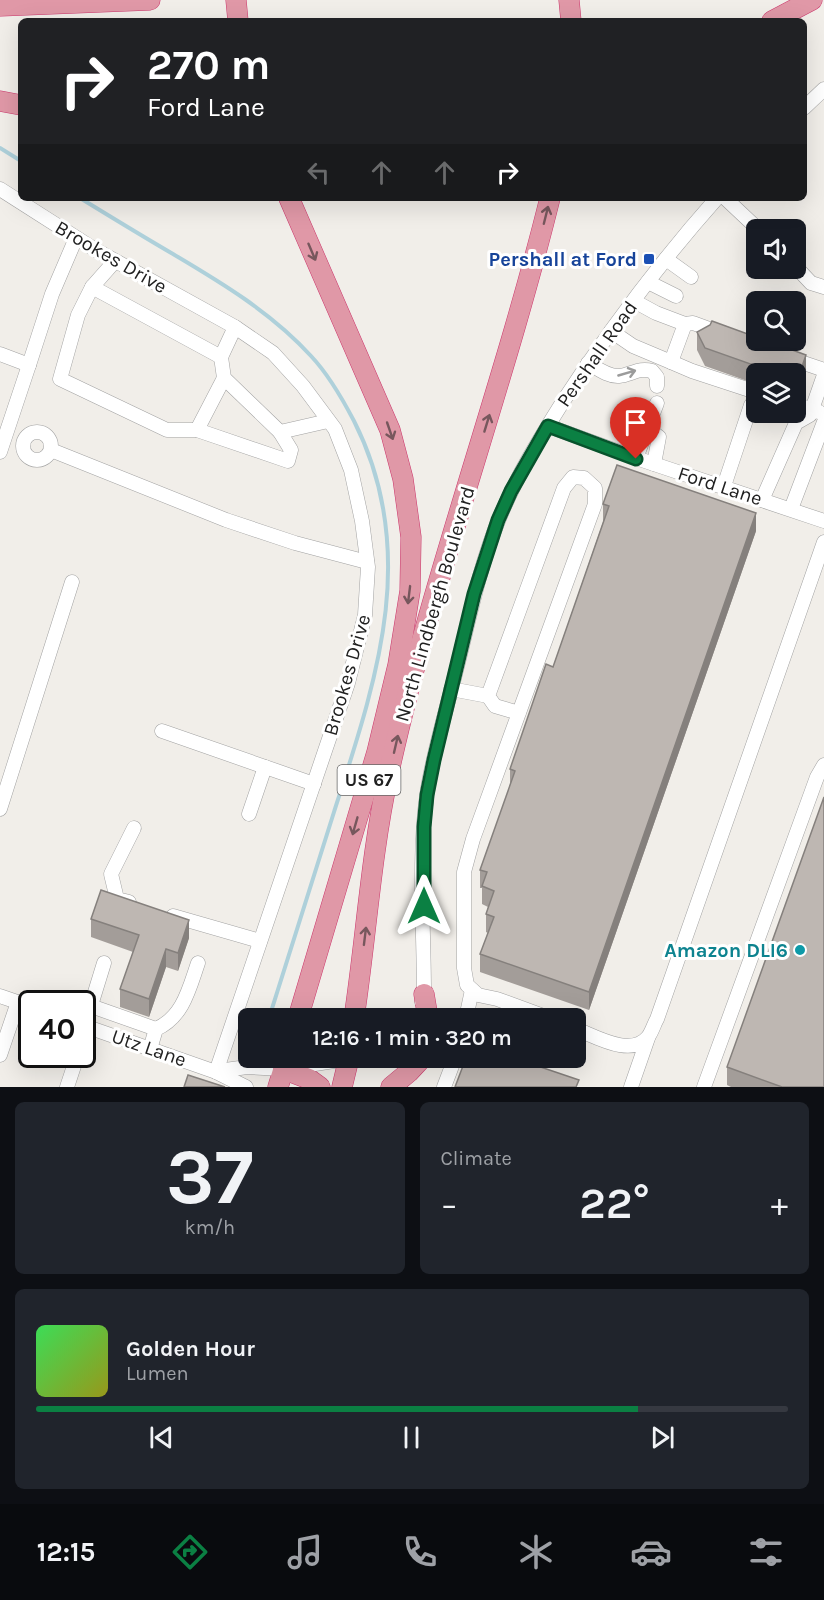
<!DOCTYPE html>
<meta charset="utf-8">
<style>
body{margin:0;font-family:Karla,sans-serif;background:#20242c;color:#f1f3f6;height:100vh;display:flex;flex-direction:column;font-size:22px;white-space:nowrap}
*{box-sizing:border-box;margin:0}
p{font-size:20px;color:#9ea1a6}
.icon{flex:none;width:33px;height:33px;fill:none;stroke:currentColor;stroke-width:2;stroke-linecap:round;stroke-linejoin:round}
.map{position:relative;height:1087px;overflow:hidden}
.drawer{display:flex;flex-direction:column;gap:15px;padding:15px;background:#0d0f14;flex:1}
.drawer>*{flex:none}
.guide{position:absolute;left:18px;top:18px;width:789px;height:183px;border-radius:9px;box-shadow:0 6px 24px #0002;background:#202124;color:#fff;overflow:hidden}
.buttons{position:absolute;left:746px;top:219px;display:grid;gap:12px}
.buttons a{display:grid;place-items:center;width:60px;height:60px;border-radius:9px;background:#171b24;box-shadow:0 6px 24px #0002;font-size:30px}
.speed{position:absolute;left:18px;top:990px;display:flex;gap:12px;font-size:30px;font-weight:700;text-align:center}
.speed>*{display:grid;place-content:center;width:78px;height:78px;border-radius:50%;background:#171b24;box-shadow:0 6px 24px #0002;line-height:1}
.speed .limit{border:3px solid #111;border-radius:9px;background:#fff;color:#111}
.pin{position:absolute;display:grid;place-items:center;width:51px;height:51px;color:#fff;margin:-62px -26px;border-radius:50% 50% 50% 0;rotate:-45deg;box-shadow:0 0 6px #0007}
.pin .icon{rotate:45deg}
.me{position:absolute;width:66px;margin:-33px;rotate:0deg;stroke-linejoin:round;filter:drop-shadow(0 0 4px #0008)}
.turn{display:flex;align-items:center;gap:21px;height:126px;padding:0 30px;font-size:27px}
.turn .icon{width:78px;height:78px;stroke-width:2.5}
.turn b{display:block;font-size:42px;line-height:51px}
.lanes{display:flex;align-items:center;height:57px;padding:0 30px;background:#0003;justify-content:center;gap:30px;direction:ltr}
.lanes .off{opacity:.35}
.big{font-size:45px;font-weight:600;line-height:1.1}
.drawer .card{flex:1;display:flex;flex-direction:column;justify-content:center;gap:9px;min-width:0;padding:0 21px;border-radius:9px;background:#20242c}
.drawer .dial{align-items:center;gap:0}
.dial b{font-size:78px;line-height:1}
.song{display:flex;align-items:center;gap:18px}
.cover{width:72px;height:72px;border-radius:9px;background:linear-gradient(135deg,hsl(130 70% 55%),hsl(60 70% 35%))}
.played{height:6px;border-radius:3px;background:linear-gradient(90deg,#0b8043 80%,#363941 80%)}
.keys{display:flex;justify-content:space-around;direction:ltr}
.heat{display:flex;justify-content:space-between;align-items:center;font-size:33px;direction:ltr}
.drawer .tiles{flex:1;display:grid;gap:15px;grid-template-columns:1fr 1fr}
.card:last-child{grid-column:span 2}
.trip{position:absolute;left:238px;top:1008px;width:348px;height:60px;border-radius:9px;background:#171b24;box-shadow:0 6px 24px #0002;font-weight:600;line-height:60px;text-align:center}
.tabs{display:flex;height:96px;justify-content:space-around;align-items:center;background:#090b0e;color:#9ea1a6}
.tabs .icon{width:42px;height:42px}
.tabs .on{color:#0b8043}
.tabs b{font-size:27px;color:#f1f3f6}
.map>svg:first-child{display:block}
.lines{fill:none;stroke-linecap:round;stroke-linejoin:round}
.stream{stroke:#aed0da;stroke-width:4}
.minor-casing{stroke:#a2a2a2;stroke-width:15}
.highway-casing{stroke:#cc386d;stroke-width:21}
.minor{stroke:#fff;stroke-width:14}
.highway{stroke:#e098a7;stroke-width:20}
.wall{fill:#a39d99}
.shaded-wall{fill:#85807d}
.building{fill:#beb7b2;stroke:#85807d;stroke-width:1.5}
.oneway{stroke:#77575d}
.oneway2{stroke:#9b9b9b}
.route-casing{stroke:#07532c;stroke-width:15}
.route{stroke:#0b8043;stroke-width:10}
.transit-dot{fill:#1a4fb4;stroke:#fff;stroke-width:2}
.culture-dot{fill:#0f9aa8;stroke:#fff;stroke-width:2}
.labels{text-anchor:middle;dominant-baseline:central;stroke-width:6;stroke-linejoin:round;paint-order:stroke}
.shield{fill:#fff;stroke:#646464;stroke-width:1.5}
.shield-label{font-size:18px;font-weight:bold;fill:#212121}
.street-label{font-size:20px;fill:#212121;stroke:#fff}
.transit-label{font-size:20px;font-weight:bold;fill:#164399;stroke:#fff;text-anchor:end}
.culture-label{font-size:20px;font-weight:bold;fill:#0d838f;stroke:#fff;text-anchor:end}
</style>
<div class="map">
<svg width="824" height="1087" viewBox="0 0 824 1087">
<rect width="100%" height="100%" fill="#f1eee9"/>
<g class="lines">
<g class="stream">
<path d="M0 148 21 161"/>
<path d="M80 198C111 217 142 236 173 254 222 283 272 313 311 356 329 375 342 398 354 421 421 553 376 681 334 812 312 881 290 950 269 1018"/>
</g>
<defs>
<g id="minor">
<path d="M804 108 824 89"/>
<path d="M0 189 94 249 235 327 273 353 303 386 335 429 351 470 362 521 368 567 365 615 348 683 216 1072"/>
<path d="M725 198 759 230"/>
<path d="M666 259 691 277"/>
<path d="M115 261 92 287 78 315 60 379 167 430H197"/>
<path d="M795 266 811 283 824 287"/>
<path d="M648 282 676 296"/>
<path d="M92 287 221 357 235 327"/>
<path d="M685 324 693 323 723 334"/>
<path d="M611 331 633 346 671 362 685 324 656 313 634 301"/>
<path d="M0 354 29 365 52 294 76 238"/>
<path d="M221 357 224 378 280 432 328 421"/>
<path d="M789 358 824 370"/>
<path d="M671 362 692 371 756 392"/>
<path d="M588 363C597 368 608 377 619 376 631 375 639 367 652 371L657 377V386"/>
<path d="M224 378 197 430 288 461 291 450 280 432"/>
<path d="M795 404 819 412"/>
<path d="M548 426 636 458 824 521"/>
<path d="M646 431 655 434 659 437 654 464"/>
<circle cx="37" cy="446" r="14"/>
<path d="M51 450 226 520 295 543 367 562"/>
<path d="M0 452 29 365"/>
<path d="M636 458 657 403"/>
<path d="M724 486 751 405"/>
<path d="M762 500 796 423 810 415 824 375"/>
<path d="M791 509 824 422"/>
<path d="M451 689 488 696"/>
<path d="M519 713 495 706 488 696 564 488 573 477 584 478 595 488V504L473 839 464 872V968L467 985 478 995 497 999 549 1018"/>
<path d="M162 731 314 784"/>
<path d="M0 809 72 582"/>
<path d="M249 814 265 767"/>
<path d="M129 902 117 899 111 874 134 828"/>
<path d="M173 916 260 941"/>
<path d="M0 996 32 1007"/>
<path d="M422 1002 424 994C424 930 418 857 427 794 433 753 446 712 456 671 469 620 479 568 499 519 516 477 540 438 564 400 610 329 661 261 717 198"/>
<path d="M91 1006 156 1029"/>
<path d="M466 1018 472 990"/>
<path d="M82 1025 216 1072 246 1087"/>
<path d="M576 1029C595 1036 631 1058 648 1037 652 1032 654 1024 657 1019L824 542"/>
<path d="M82 1043 88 1027V1015L104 963"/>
<path d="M150 1049 156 1029C183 1017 189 989 198 963"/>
<path d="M0 1055 18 1002"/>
<path d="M218 1071 247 1067 283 1069 353 1058"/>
<path d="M67 1087 78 1054"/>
<path d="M444 1087 455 1058"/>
<path d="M631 1087 648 1038"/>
<path d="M704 1087 817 777 824 765"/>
</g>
<g id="highway">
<path d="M236 0 238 21"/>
<path d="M569 0 571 21"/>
<path d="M0 6 150 0"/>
<path d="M772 21 812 0"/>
<path d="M0 101 21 105"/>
<path d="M289 198 390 430 403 479 411 537 410 591 398 665 377 752 298 1018"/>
<path d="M424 994 428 1018"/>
<path d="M354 1018C366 938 371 855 388 776 431 580 502 392 550 198"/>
<path d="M283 1069 309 1079 320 1087"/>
<path d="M278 1087 287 1058"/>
<path d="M342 1087 349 1058"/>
<path d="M391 1087 409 1072 422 1058"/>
</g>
</defs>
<use href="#minor" class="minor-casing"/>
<use href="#highway" class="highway-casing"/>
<use href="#minor" class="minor"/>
<use href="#highway" class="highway"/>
</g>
<g class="wall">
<path d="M697 332 806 373 798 396H795V374H756V384L705 366 697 350Z"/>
<path d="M603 504 756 531 589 1010 480 972V954L488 933 486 932V914L488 907 482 904V888H480V870L510 786V769L553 667 603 522Z"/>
<path d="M91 919 189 938 178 971 166 967 149 1017 120 1007V989L133 952 91 937Z"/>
<path d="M727 1067 824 1087H731L727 1085Z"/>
</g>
<g class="shaded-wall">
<path d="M806 355V373L798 396V378Z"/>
<path d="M756 513V531L589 1010V992Z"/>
<path d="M189 920V938L178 971V953Z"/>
<path d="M166 949V967L149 1017V999Z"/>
</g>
<g class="building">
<path d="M712 321 756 337V340H765L806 355 798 378H795V374H779L705 348 697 332 710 325Z"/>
<path d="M617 465 756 513 589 992 480 954 494 917 486 914 494 891 482 886 487 872 480 870 515 771 510 769 546 664 553 667 609 506 603 504Z"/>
<path d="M824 797V1087H782L727 1067Z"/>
<path d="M101 890 189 920 178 953 166 949 149 999 120 989 139 935 91 919Z"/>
<path d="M466 1058H514L579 1080 576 1087H455Z"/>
<path d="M188 1075 225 1087H184Z"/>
</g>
<defs><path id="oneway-shaft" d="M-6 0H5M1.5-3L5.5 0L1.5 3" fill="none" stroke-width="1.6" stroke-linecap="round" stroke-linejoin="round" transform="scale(1.5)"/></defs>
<g class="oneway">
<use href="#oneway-shaft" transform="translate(546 215) rotate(-76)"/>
<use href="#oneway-shaft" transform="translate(312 252) rotate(67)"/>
<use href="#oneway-shaft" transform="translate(487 423) rotate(-73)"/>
<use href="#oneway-shaft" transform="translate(390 431) rotate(71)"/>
<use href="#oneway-shaft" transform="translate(409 595) rotate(97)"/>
<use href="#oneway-shaft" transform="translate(396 744) rotate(-77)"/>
<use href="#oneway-shaft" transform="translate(355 826) rotate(106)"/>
<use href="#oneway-shaft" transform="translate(365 936) rotate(-83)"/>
</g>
<use class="oneway2" href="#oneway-shaft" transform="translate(627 373) rotate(-16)"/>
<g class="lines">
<defs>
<path id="route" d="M424 906V827L427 795 434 760 474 594 498 520 511 491 548 426 636 459"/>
</defs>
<use href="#route" class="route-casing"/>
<use href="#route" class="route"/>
</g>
<rect class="transit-dot" x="643" y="253" width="12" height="12" rx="3"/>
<circle class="culture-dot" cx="800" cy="950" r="6"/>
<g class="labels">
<rect class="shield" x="337.5" y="765" width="63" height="30" rx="4.5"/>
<g class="shield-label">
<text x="369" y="780">US 67</text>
</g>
<g class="street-label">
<text transform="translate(111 257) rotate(30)">Brookes Drive</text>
<text transform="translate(597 354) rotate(-55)">Pershall Road</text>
<text transform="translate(720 486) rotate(18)">Ford Lane</text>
<text transform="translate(435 604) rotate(-74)">North Lindbergh Boulevard</text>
<text transform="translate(347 675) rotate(-74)">Brookes Drive</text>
<text transform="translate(149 1048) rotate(19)">Utz Lane</text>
</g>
<g class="transit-label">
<text x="637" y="259">Pershall at Ford</text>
</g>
<g class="culture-label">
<text x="788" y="950">Amazon DLI6</text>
</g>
</g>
</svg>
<div class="buttons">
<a><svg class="icon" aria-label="sound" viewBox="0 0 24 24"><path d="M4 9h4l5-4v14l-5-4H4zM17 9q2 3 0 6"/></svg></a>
<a><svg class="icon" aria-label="search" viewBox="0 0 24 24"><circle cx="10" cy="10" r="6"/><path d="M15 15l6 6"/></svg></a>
<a><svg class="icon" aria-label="layers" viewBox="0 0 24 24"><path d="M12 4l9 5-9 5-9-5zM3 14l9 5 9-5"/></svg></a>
</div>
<div class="speed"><div class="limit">40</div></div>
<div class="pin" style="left:636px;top:459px;background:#d93025"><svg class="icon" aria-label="arrive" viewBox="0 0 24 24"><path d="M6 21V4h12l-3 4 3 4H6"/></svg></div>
<svg class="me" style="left:424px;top:906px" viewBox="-20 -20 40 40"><path d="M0-17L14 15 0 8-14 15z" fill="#0b8043" stroke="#fff" stroke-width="4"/></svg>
<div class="trip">12:16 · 1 min · 320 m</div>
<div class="guide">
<div class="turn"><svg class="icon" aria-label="right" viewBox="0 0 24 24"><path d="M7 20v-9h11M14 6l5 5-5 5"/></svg><div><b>270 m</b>Ford Lane</div></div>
<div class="lanes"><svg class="icon off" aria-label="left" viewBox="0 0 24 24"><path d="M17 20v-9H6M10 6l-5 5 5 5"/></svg><svg class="icon off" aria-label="ahead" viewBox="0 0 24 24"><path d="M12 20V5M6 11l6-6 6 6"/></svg><svg class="icon off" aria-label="ahead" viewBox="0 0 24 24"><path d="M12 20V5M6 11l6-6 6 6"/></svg><svg class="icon" aria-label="right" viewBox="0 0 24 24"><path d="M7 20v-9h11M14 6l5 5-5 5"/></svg></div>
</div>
</div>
<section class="drawer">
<div class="tiles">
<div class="card dial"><b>37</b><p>km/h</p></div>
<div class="card"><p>Climate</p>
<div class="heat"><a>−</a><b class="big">22°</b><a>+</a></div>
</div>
<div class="card">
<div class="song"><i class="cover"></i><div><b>Golden Hour</b><p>Lumen</p></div></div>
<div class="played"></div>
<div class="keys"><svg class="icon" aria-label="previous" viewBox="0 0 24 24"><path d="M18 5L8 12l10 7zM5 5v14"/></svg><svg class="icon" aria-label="pause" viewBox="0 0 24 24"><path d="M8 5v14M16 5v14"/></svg><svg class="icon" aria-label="next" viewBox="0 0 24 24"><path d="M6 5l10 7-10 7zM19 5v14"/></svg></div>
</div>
</div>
</section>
<nav class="tabs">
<b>12:15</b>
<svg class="icon on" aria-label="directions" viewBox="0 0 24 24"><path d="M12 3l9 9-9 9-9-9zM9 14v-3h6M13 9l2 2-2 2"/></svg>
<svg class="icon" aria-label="music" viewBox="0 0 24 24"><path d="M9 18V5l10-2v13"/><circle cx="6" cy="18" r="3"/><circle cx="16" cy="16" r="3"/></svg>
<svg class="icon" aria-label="phone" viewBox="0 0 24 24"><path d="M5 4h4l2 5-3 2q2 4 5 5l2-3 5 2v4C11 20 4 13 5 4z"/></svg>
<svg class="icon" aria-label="climate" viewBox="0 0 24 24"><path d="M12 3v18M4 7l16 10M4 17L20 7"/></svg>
<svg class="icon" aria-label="car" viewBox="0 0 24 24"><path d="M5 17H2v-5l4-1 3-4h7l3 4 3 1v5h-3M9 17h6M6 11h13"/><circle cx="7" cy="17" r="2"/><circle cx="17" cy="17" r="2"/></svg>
<svg class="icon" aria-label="filters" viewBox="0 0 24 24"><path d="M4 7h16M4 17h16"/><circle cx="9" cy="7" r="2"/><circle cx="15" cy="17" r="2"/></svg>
</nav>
